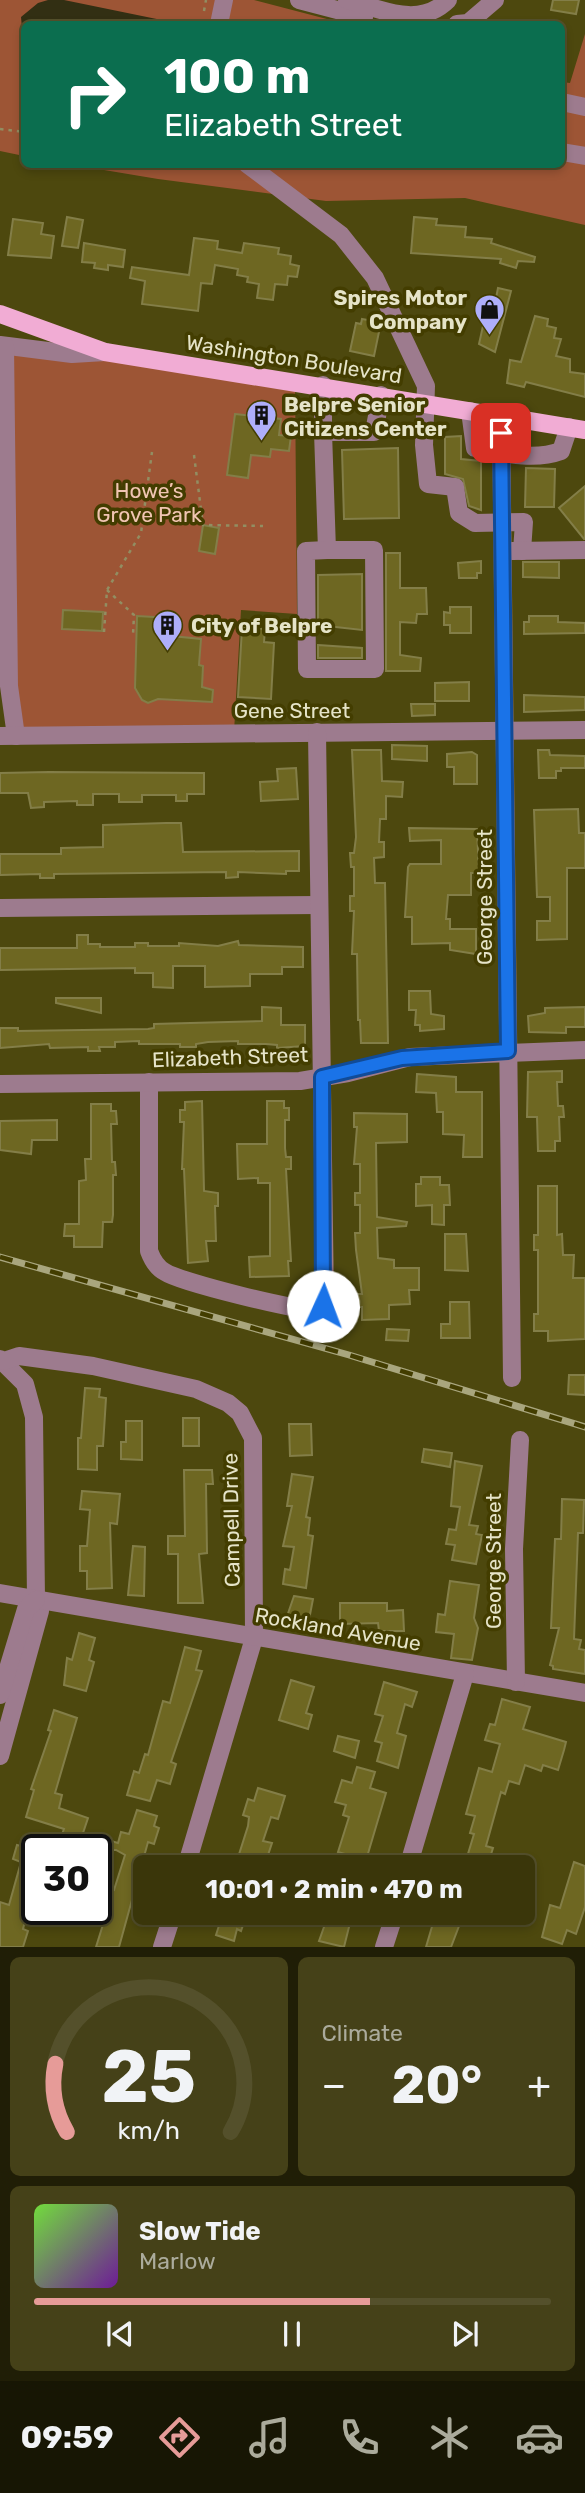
<!DOCTYPE html>
<meta charset="utf-8">
<style>
body{margin:0;font-family:Rubik,sans-serif;background:#454118;color:#f1f3f6;height:100vh;display:flex;flex-direction:column;font-size:26px;white-space:nowrap}
*{box-sizing:border-box;margin:0}
p{font-size:23px;color:#abab9c}
.icon{flex:none;width:38px;height:38px;fill:none;stroke:currentColor;stroke-width:2;stroke-linecap:round;stroke-linejoin:round}
.map{position:relative;height:1947px;overflow:hidden}
.side{display:flex;flex-direction:column;gap:10px;padding:10px;background:#201e06;flex:1}
.side>*{flex:none}
.hud{position:absolute;left:21px;top:21px;width:544px;height:147px;border-radius:10px;box-shadow:0 4px 10px #0003,0 0 0 2px #54502b;background:#0b6e4f;color:#fff;overflow:hidden}
.speed{position:absolute;left:21px;top:1834px;display:flex;gap:14px;font-size:35px;font-weight:700;text-align:center}
.speed>*{display:grid;place-content:center;width:91px;height:91px;border-radius:50%;background:#3a360a;box-shadow:0 4px 10px #0003,0 0 0 2px #54502b;line-height:1}
.speed .limit{border:4px solid #111;border-radius:10px;background:#fff;color:#111}
.pin{position:absolute;display:grid;place-items:center;width:60px;height:60px;color:#fff;margin:-30px;border-radius:14px;box-shadow:0 4px 10px #0006}
.me{position:absolute;width:77px;margin:-38px;rotate:2deg;stroke-linejoin:round;filter:drop-shadow(0 0 5px #0008)}
.turn{display:flex;align-items:center;gap:24px;height:147px;padding:0 28px;font-size:32px}
.turn .icon{width:91px;height:91px;stroke-width:2.5}
.turn b{display:block;font-size:49px;line-height:60px}
.big{font-size:52px;font-weight:700;line-height:1.1}
.side .tile{flex:1;display:flex;flex-direction:column;justify-content:center;gap:10px;min-width:0;padding:0 24px;border-radius:10px;background:#454118}
.side .dial{align-items:center;gap:0}
.dial svg{height:182px;overflow:visible;fill:none;stroke:#54502b;stroke-width:7;stroke-linecap:round;text-anchor:middle}
.dial text{fill:#f1f3f6;stroke:none}
.song{display:flex;align-items:center;gap:21px}
.cover{width:84px;height:84px;border-radius:10px;background:linear-gradient(135deg,hsl(100 70% 55%),hsl(280 70% 35%))}
.played{height:7px;border-radius:4px;background:linear-gradient(90deg,#e69b98 65%,#54502b 65%)}
.keys{display:flex;justify-content:space-around;direction:ltr}
.heat{display:flex;justify-content:space-between;align-items:center;font-size:38px;direction:ltr}
.side .tiles{flex:1;display:grid;gap:10px;grid-template-columns:1fr 1fr}
.tile:last-child{grid-column:span 2}
.trip{position:absolute;left:133px;top:1855px;width:402px;height:70px;border-radius:10px;background:#3a360a;box-shadow:0 4px 10px #0003,0 0 0 2px #54502b;font-weight:700;line-height:70px;text-align:center}
.menu{display:flex;height:112px;justify-content:space-around;align-items:center;background:#171604;color:#abab9c}
.menu .icon{width:49px;height:49px}
.menu .on{color:#e69b98}
.menu b{font-size:32px;color:#f1f3f6}
.map>svg:first-child{display:block}
.green{fill:#9d5535}
.water{fill:#322f13}
.building{fill:#6e6722;stroke:#837e48;stroke-width:2}
.lines{fill:none;stroke-linecap:round;stroke-linejoin:round}
.path{stroke:#928e62;stroke-width:2.5;stroke-dasharray:3.5 5;stroke-linecap:butt}
.minor{stroke:#9d7b8e;stroke-width:18}
.major{stroke:#f1acd4;stroke-width:18}
.rail-casing{stroke:#a9a67e;stroke-width:7}
.rail{stroke:#433d00;stroke-width:4.5;stroke-dasharray:13;stroke-linecap:butt}
.route-casing{stroke:#114b97;stroke-width:18}
.route{stroke:#1a73e8;stroke-width:12}
.labels{text-anchor:middle;dominant-baseline:central;stroke-width:7;stroke-linejoin:round;paint-order:stroke}
.poi-label{font-size:21px;font-weight:bold;fill:#e6e4c8;stroke:#433d00;text-anchor:start}
.street-label{font-size:21px;fill:#e6e4c8;stroke:#433d00}
.park-label{font-size:21px;fill:#f1c5b2;stroke:#433d00}
</style>
<div class="map">
<svg width="585" height="1947" viewBox="0 0 585 1947">
<rect width="100%" height="100%" fill="#4d480e"/>
<g class="green">
<path d="M0 0H254L346 24H24V156L0 151Z"/>
<path d="M585 34V225L465 198 326 201 158 179 74 165 562 164V82L570 83Z"/>
<path d="M5 346 295 380 297 614 241 610 234 732 16 736Z"/>
</g>
<path class="water" d="M48 0H64L181 24H24V50L21 17 38 3Z"/>
<g class="building">
<path d="M553 0H579L576 14 551 10Z"/>
<path d="M67 217 83 220 78 248 62 246Z"/>
<path d="M414 217 437 219 436 225 466 227 465 237 492 239 491 243 535 257 534 262 518 261 516 268 500 263 501 259 411 253Z"/>
<path d="M13 219 43 223 41 234 54 236 51 258 8 255Z"/>
<path d="M194 238 218 241 217 249 242 253 244 243 279 248 278 254 291 256 290 264 299 266 297 277 288 276 287 285 275 284 273 300 257 298 259 284 247 282 248 277 237 275 238 269 215 265 212 284 201 283 198 311 142 304 145 281 130 278 132 267 189 275Z"/>
<path d="M84 243 125 250 123 267 108 265V270L94 268 95 263 82 262Z"/>
<path d="M498 288 511 291 495 352 479 344 483 326 490 328Z"/>
<path d="M535 316 548 319 547 326 556 328 554 338 561 339 556 356 570 359V372L585 374V397L526 382 524 387 507 383 510 360 521 362Z"/>
<path d="M362 319 374 321 373 325 380 327 374 356 350 351 356 323 361 324Z"/>
<path d="M235 414 281 419 279 435 291 436 289 451 271 449 270 457 251 455 248 478 227 475Z"/>
<path d="M461 436V459L481 461V510L469 506 463 479 445 474V437Z"/>
<path d="M398 448 399 518 344 519 342 450Z"/>
<path d="M526 468 555 469 554 507H525Z"/>
<path d="M585 486V539H584L559 508Z"/>
<path d="M203 525 219 528 215 554 199 551Z"/>
<path d="M386 553H400V588H426L427 614H417L416 623 400 622V655L421 658 420 671H386Z"/>
<path d="M481 561V573H477V578H459L458 563Z"/>
<path d="M523 562H559V578L523 577Z"/>
<path d="M362 574V630L318 625V575Z"/>
<path d="M450 607H471V633H450V625H444V612L450 613Z"/>
<path d="M63 610 103 612 102 631 62 629Z"/>
<path d="M137 616 172 618V636L201 639 199 665 203 666 202 687 213 690 212 702 158 699 148 703 142 700 135 688Z"/>
<path d="M529 616H558V622L585 623V633L524 634V622H529Z"/>
<path d="M242 628 265 629 264 642 274 643 271 699 238 697Z"/>
<path d="M318 645 362 648V658H318Z"/>
<path d="M469 682V701H435V683Z"/>
<path d="M524 695 585 697V710L524 712Z"/>
<path d="M411 704H435V715L412 716Z"/>
<path d="M392 745 427 746V761L392 759Z"/>
<path d="M352 750H381L382 781 403 782 402 797 386 796V819H380L379 842H384V857L374 858 375 883H385L388 1043H361L360 1020H358L357 954H352L354 911H350V896H354V867H351L350 853H354L356 837Z"/>
<path d="M538 750H549L550 755 585 756V768H561V771H556V778H539Z"/>
<path d="M472 752 477 755V784H454V767H447V754Z"/>
<path d="M296 768 298 799 261 801 260 782 278 781 277 769Z"/>
<path d="M49 772 204 773V794H187V801H176V795H142V802H119V794H93V805H77V801L44 802V807L31 808 28 793H0V773Z"/>
<path d="M578 809 579 833H585V868H567V939L537 940V921H550V897H537L534 810Z"/>
<path d="M166 823H181L183 852 299 851V871H286V874L238 872V877L226 878V872L54 874V878H40V874L0 875V854H61V848L103 847V825Z"/>
<path d="M409 828 477 829 479 873H471V895H448L446 919H450V929H476V954L450 950V943L412 944V917H405L408 867 410 864H441V840L410 841Z"/>
<path d="M77 935H88V944H100V947H135V943H148V946H179V943L218 946 238 941 239 945 303 947V967H282V974H250V986L205 987V966H173V988L153 987V973H135V968L0 970V948H77Z"/>
<path d="M409 991H430L431 1014 444 1016V1029L420 1031V1025H415L416 1010H409Z"/>
<path d="M56 998H101V1013L56 1003Z"/>
<path d="M262 1007 281 1008V1025H305V1046L277 1048V1045L266 1044H238V1041L208 1042 196 1044V1047H180V1044H139V1041L115 1042V1047H99L100 1051H88V1047L50 1048 49 1044 0 1048V1028H18V1031L148 1029 154 1028V1024L262 1021Z"/>
<path d="M585 1007V1027H566V1033L529 1032 528 1016 545 1013V1008Z"/>
<path d="M562 1071V1082H557L558 1106H563L564 1117H559L560 1141H555V1151H538L537 1117H527L528 1072Z"/>
<path d="M417 1074 456 1077V1092H482V1157H463L464 1135 443 1134V1112H437L436 1093 416 1092Z"/>
<path d="M202 1101 204 1191 218 1193V1206H215L216 1241H206L208 1261 188 1263 184 1169H182L184 1122H180V1110H185V1102Z"/>
<path d="M267 1101H284V1108H289V1120H285V1148L286 1157H291V1169H286L291 1261H288L289 1276 250 1277 249 1257 270 1256V1183H258V1178L238 1179 237 1144H267Z"/>
<path d="M91 1104H111V1111H116L117 1124H111L112 1162H115L116 1175H113V1215L112 1222H103L102 1247H74V1236H64L65 1224H79V1181L86 1180 85 1159H91Z"/>
<path d="M354 1113 407 1114V1142L376 1143 377 1217 407 1222 406 1226 377 1228 378 1258 394 1260V1268H419V1290H409L410 1304 389 1305V1319L362 1320V1307H358L357 1294H362L356 1250 355 1233H360V1205H355V1193H360V1164H354L357 1127H354Z"/>
<path d="M57 1120V1140H32L31 1154 0 1150V1121Z"/>
<path d="M421 1177H440V1185H449L450 1205H444V1225L432 1224V1205L416 1206V1184H421Z"/>
<path d="M538 1186H557V1235L562 1234 563 1255H574L573 1278H585V1339L548 1341V1331H534V1314H538V1250H534V1235H538Z"/>
<path d="M445 1234H466L468 1271 445 1270Z"/>
<path d="M450 1302H469L470 1338H441V1324H450Z"/>
<path d="M387 1329 409 1330 408 1341 386 1340Z"/>
<path d="M569 1375H585V1395L568 1394Z"/>
<path d="M85 1388 100 1389 99 1397 106 1398 103 1446H97V1470L78 1469V1438H81Z"/>
<rect x="183" y="1418" width="16" height="28"/>
<path d="M126 1421H142V1460L121 1459V1442H126Z"/>
<path d="M289 1424H311L312 1455 290 1456Z"/>
<path d="M424 1449 452 1453 450 1467 422 1462Z"/>
<path d="M455 1461 482 1466 469 1525 478 1526 476 1534 482 1535 476 1564 452 1560 455 1545 446 1544 449 1529 456 1530 460 1507 451 1506Z"/>
<path d="M184 1470H212L213 1484H206L207 1553 199 1554 203 1603H178V1554H168V1536H185Z"/>
<path d="M292 1474 313 1477 306 1517 310 1518 308 1535 313 1536 306 1588 283 1584 285 1569 290 1570 294 1547 283 1546 292 1506H287Z"/>
<path d="M82 1491 120 1494 117 1524 110 1523 112 1588 87 1589V1571H80V1546H87L90 1510 80 1509Z"/>
<path d="M562 1499 584 1500 583 1533H578L574 1639 581 1640 579 1649 585 1650V1674L553 1669V1666L550 1665 559 1628H551L555 1539H561Z"/>
<path d="M133 1546 145 1547 144 1596 128 1595Z"/>
<path d="M450 1581 479 1585 474 1618 478 1628 472 1660 451 1658 454 1634 436 1632 438 1614 445 1615Z"/>
<path d="M294 1596 313 1599 307 1630 284 1625Z"/>
<path d="M340 1603H387V1611L403 1610 404 1631H379L378 1623 340 1624Z"/>
<path d="M79 1633 95 1638 89 1660 94 1662 86 1691 64 1685 67 1658 72 1660Z"/>
<path d="M185 1647 201 1651 196 1670 202 1671 171 1762 176 1764 170 1784 157 1780 150 1801 127 1795 134 1771 139 1773 145 1754 148 1755 163 1701 170 1703Z"/>
<path d="M291 1680 314 1687 306 1713 312 1715 308 1729 279 1720Z"/>
<path d="M384 1682 417 1692 412 1707 405 1704 397 1733 406 1736 398 1768 377 1761 382 1743 375 1741 383 1716 375 1714Z"/>
<path d="M502 1699 530 1707 523 1729 566 1742 564 1750 558 1770 543 1765 541 1771 525 1765 519 1784 509 1781 505 1794 501 1792 486 1846 493 1848 487 1867H464L474 1834 470 1833 475 1816 466 1814 479 1768 492 1772 500 1744 485 1740 490 1724 495 1725Z"/>
<path d="M54 1710 77 1718 55 1793 62 1795 59 1808 88 1818 83 1833 118 1843 121 1832 129 1834 137 1810 157 1816 154 1826 159 1828 154 1844 148 1842 119 1947H96L110 1902 105 1901 108 1888 114 1890 125 1855 116 1850H56L64 1829 26 1817 34 1790 31 1789 51 1731 48 1730Z"/>
<path d="M338 1736 359 1741 355 1758 334 1751Z"/>
<path d="M357 1767 375 1772 370 1788 386 1793 364 1867H344L348 1855 338 1852 349 1817 343 1815 346 1805 335 1802 342 1780 352 1783Z"/>
<path d="M258 1788 285 1796 278 1819 271 1817 263 1841 272 1843 264 1867H235L248 1826 249 1817 243 1815 248 1799 254 1801Z"/>
<path d="M17 1845 37 1850V1889L29 1887 23 1909 28 1910 23 1929 28 1931 23 1947H0V1902L9 1905 21 1862 13 1859Z"/>
<path d="M574 1862 585 1866V1907L576 1934 567 1930 562 1944 542 1937 550 1905 560 1908Z"/>
<path d="M223 1913H247L241 1931 237 1929 234 1941 216 1935Z"/>
<path d="M329 1913 352 1915 344 1947 319 1941Z"/>
<path d="M436 1913H464L451 1947H426Z"/>
</g>
<g class="lines">
<g class="path">
<path d="M204 11 206 0"/>
<path d="M0 129 24 132"/>
<path d="M194 455 203 525 263 526"/>
<path d="M107 590 134 615 133 635"/>
<path d="M104 632 107 590 141 533 152 452"/>
</g>
<g class="minor">
<path d="M299 0 364 17"/>
<path d="M347 0C381 9 419 29 448 0"/>
<path d="M219 24 224 0"/>
<path d="M457 24 468 23 495 0"/>
<path d="M562 102 585 107"/>
<path d="M562 152 585 156"/>
<path d="M247 164 341 235 375 278 426 386 424 445 428 484 455 487 459 513 475 523 524 522 522 551"/>
<path d="M0 345 72 354 105 352"/>
<path d="M5 346 9 686 16 736"/>
<path d="M323 385V432H374L381 395"/>
<path d="M470 411 475 448C502 453 534 461 561 451L569 427"/>
<path d="M501 416 512 1378"/>
<path d="M323 432 327 550"/>
<path d="M327 550H374L375 669H307L306 551Z"/>
<path d="M512 551 585 550"/>
<path d="M0 736 585 730"/>
<path d="M0 908 319 905"/>
<path d="M149 1082V1251C152 1259 157 1268 165 1272 180 1282 300 1312 318 1310L325 1301 317 732"/>
<path d="M0 1084 300 1081 348 1073 410 1057 585 1050"/>
<path d="M0 1359 25 1384 34 1417 36 1600 40 1611 0 1756"/>
<path d="M4 1361 19 1356 93 1366 196 1389 228 1403 240 1413 253 1438 254 1638 186 1867"/>
<path d="M0 1593 585 1693"/>
<path d="M516 1682 514 1549 520 1440"/>
<path d="M0 1695 26 1609 36 1600"/>
<path d="M408 1867 465 1674"/>
<path d="M162 1947 173 1913"/>
<path d="M384 1947 395 1913"/>
</g>
<path class="major" d="M0 314 105 352 585 430"/>
<defs>
<path id="rail" d="M0 1257 349 1355 585 1427"/>
</defs>
<use href="#rail" class="rail-casing"/>
<use href="#rail" class="rail"/>
</g>
<g class="lines">
<defs>
<path id="route" d="M323 1306 322 1077 402 1058 508 1051 501 433"/>
</defs>
<use href="#route" class="route-casing"/>
<use href="#route" class="route"/>
</g>
<defs>
<symbol id="shop-pin" viewBox="-11 -11 22 30"><path d="M0 17L-7.5 6A9.5 9.5 0 1 1 7.5 6Z" fill="#aeaefa" stroke="#433d00"/><path d="M-5-2.5h2.3a2.7 3.5 0 0 1 5.4 0H5L5.5 6h-11ZM-1.5-2.5h3a1.5 2.3 0 0 0-3 0Z" fill="#111"/></symbol>
<symbol id="building-pin" viewBox="-11 -11 22 30"><path d="M0 17L-7.5 6A9.5 9.5 0 1 1 7.5 6Z" fill="#aeaefa" stroke="#433d00"/><path d="M-4-6H4V6H1V3H-1V6H-4ZM-2.5-4.3h1.7v1.8h-1.7ZM.8-4.3h1.7v1.8H.8ZM-2.5-1h1.7V.8h-1.7ZM.8-1h1.7V.8H.8Z" fill="#111"/></symbol>
</defs>
<g fill-rule="evenodd">
<use href="#shop-pin" x="472" y="292" width="35" height="47"/>
<use href="#building-pin" x="244" y="398" width="35" height="47"/>
<use href="#building-pin" x="150" y="608" width="35" height="47"/>
</g>
<g class="labels">
<g class="poi-label">
<text x="467" y="297" text-anchor="end">Spires Motor<tspan x="467" dy="24">Company</tspan></text>
<text x="284" y="404">Belpre Senior<tspan x="284" dy="24">Citizens Center</tspan></text>
<text x="191" y="625">City of Belpre</text>
</g>
<g class="street-label">
<text transform="translate(294 359) rotate(9)">Washington Boulevard</text>
<text x="292" y="710">Gene Street</text>
<text transform="translate(484 897) rotate(-90)">George Street</text>
<text transform="translate(230 1057) rotate(-2)">Elizabeth Street</text>
<text transform="translate(231 1520) rotate(-91)">Campell Drive</text>
<text transform="translate(493 1561) rotate(-90)">George Street</text>
<text transform="translate(338 1629) rotate(10)">Rockland Avenue</text>
</g>
<g class="park-label">
<text x="149" y="490">Howe’s<tspan x="149" dy="24">Grove Park</tspan></text>
</g>
</g>
</svg>
<div class="speed"><div class="limit">30</div></div>
<div class="pin" style="left:501px;top:433px;background:#d93025"><svg class="icon" aria-label="arrive" viewBox="0 0 24 24"><path d="M6 21V4h12l-3 4 3 4H6"/></svg></div>
<svg class="me" style="left:323px;top:1306px" viewBox="-20 -20 40 40"><circle r="19" fill="#fff"/><path d="M0-13L10 11 0 6-10 11z" fill="#1a73e8"/></svg>
<div class="trip">10:01 · 2 min · 470 m</div>
<div class="hud">
<div class="turn"><svg class="icon" aria-label="right" viewBox="0 0 24 24"><path d="M7 20v-9h11M14 6l5 5-5 5"/></svg><div><b>100 m</b>Elizabeth Street</div></div>
</div>
</div>
<section class="side">
<div class="tiles">
<div class="tile dial"><svg viewBox="0 0 100 80">
<path d="M14 69A42 42 0 1 1 86 69"/>
<path d="M14 69A42 42 0 0 1 9 39" stroke="#e69b98"/>
<text x="50" y="56" font-size="32" font-weight="700">25</text>
<text x="50" y="72" font-size="11">km/h</text>
</svg></div>
<div class="tile"><p>Climate</p>
<div class="heat"><a>−</a><b class="big">20°</b><a>+</a></div>
</div>
<div class="tile">
<div class="song"><i class="cover"></i><div><b>Slow Tide</b><p>Marlow</p></div></div>
<div class="played"></div>
<div class="keys"><svg class="icon" aria-label="previous" viewBox="0 0 24 24"><path d="M18 5L8 12l10 7zM5 5v14"/></svg><svg class="icon" aria-label="pause" viewBox="0 0 24 24"><path d="M8 5v14M16 5v14"/></svg><svg class="icon" aria-label="next" viewBox="0 0 24 24"><path d="M6 5l10 7-10 7zM19 5v14"/></svg></div>
</div>
</div>
</section>
<nav class="menu">
<b>09:59</b>
<svg class="icon on" aria-label="directions" viewBox="0 0 24 24"><path d="M12 3l9 9-9 9-9-9zM9 14v-3h6M13 9l2 2-2 2"/></svg>
<svg class="icon" aria-label="music" viewBox="0 0 24 24"><path d="M9 18V5l10-2v13"/><circle cx="6" cy="18" r="3"/><circle cx="16" cy="16" r="3"/></svg>
<svg class="icon" aria-label="phone" viewBox="0 0 24 24"><path d="M5 4h4l2 5-3 2q2 4 5 5l2-3 5 2v4C11 20 4 13 5 4z"/></svg>
<svg class="icon" aria-label="climate" viewBox="0 0 24 24"><path d="M12 3v18M4 7l16 10M4 17L20 7"/></svg>
<svg class="icon" aria-label="car" viewBox="0 0 24 24"><path d="M5 17H2v-5l4-1 3-4h7l3 4 3 1v5h-3M9 17h6M6 11h13"/><circle cx="7" cy="17" r="2"/><circle cx="17" cy="17" r="2"/></svg>
</nav>
